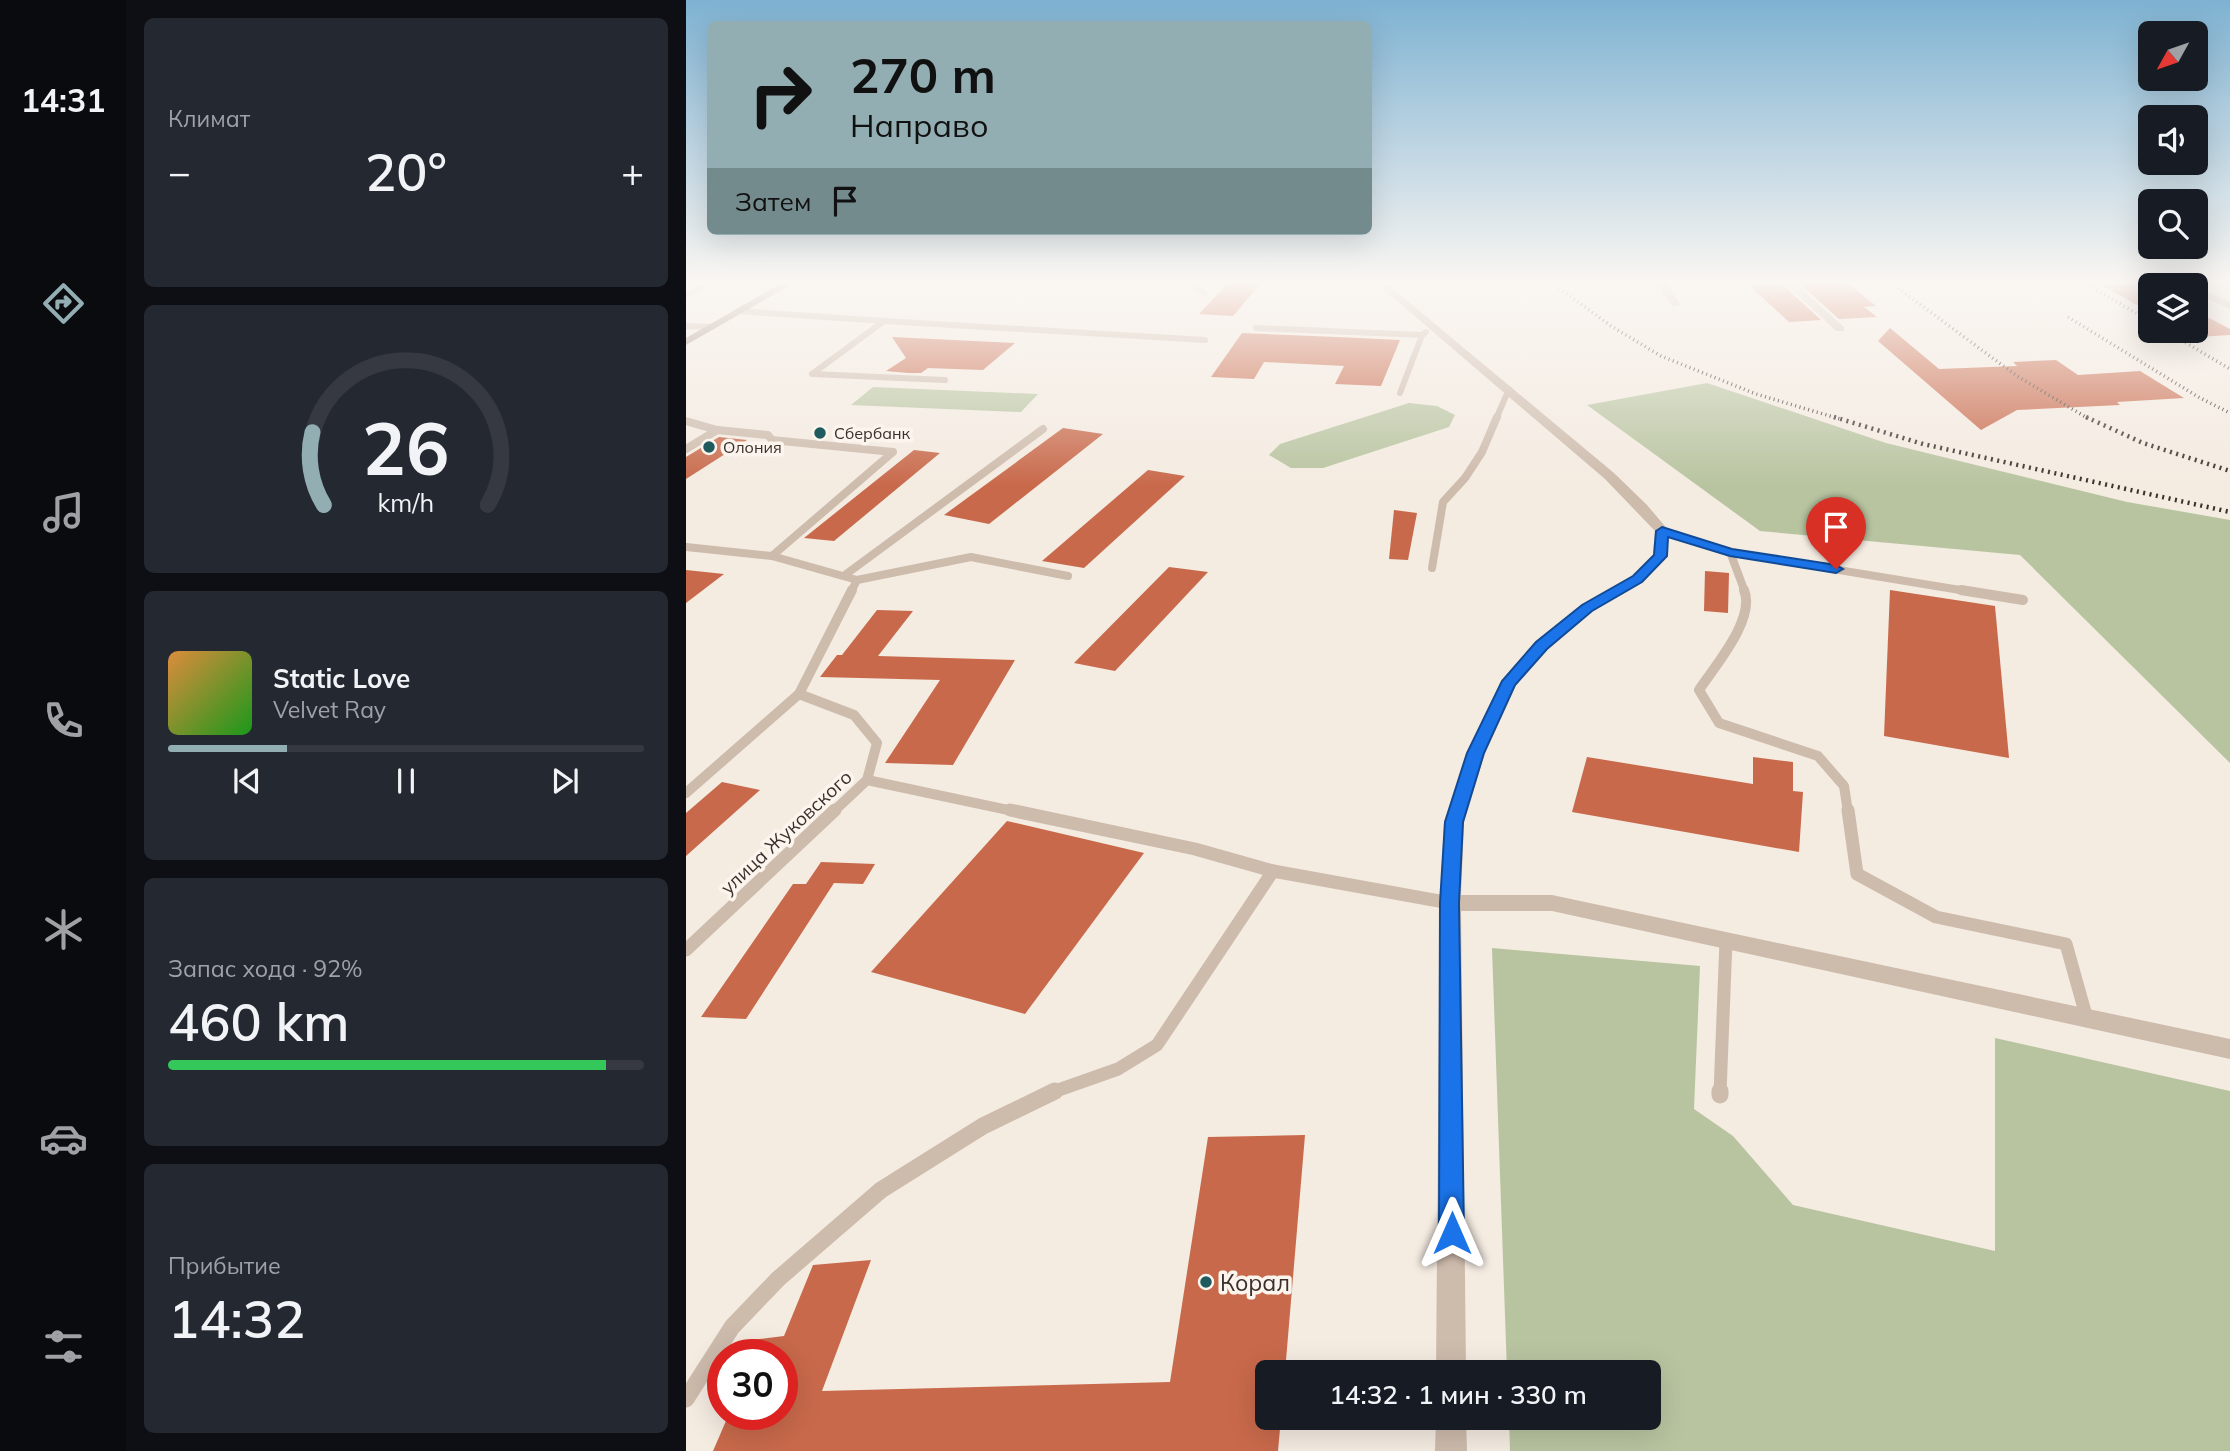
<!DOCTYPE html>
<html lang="ru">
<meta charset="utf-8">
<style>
body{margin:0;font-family:Mulish,sans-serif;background:#242831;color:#f1f3f6;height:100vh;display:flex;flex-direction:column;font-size:26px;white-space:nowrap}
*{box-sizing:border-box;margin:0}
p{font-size:23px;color:#9ea1a6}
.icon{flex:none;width:38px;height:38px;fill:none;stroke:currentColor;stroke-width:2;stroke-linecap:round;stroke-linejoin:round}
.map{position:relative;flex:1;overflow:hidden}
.panel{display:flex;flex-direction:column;gap:18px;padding:18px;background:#0d0f14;width:560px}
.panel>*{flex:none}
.hud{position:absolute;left:21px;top:21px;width:665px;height:214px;border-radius:10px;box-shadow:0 7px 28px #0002;background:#92aeb2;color:#111;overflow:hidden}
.needle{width:46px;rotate:230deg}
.fabs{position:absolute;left:1452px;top:21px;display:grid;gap:14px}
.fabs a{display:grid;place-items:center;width:70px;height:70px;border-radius:10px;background:#171b24;box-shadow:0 7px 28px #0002;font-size:35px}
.speed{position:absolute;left:21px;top:1339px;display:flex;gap:14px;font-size:35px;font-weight:700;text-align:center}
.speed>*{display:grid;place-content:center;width:91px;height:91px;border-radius:50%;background:#171b24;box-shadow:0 7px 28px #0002;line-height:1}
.speed .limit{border:10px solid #d22;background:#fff;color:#111}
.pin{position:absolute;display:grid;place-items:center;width:60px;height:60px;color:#fff;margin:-72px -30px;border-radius:50% 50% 50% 0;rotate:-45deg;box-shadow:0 0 7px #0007}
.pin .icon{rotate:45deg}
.me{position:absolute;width:77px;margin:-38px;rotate:0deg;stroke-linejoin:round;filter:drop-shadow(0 0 5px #0008)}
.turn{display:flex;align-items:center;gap:24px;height:147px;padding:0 28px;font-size:32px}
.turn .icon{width:91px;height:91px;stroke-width:2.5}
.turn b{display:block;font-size:49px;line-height:60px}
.then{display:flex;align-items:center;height:66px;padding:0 28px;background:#0003;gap:14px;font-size:26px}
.big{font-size:52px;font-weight:600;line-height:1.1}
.panel .widget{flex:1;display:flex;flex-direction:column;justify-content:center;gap:10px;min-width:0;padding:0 24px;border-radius:10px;background:#242831}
.panel .dial{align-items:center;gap:0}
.dial svg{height:182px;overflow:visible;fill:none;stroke:#363941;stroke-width:7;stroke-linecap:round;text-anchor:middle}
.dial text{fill:#f1f3f6;stroke:none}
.song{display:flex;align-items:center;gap:21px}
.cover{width:84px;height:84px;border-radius:10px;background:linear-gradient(135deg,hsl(30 70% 55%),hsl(120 70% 35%))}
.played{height:7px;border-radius:4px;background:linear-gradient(90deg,#92aeb2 25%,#363941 25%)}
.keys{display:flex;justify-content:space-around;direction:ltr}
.heat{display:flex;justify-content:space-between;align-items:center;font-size:38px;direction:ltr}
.charge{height:10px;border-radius:5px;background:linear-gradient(90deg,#34c759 92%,#363941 0)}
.trip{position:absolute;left:569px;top:1360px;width:406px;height:70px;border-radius:10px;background:#171b24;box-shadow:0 7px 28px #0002;font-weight:600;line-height:70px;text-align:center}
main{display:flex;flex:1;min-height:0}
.tabs{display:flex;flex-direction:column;width:126px;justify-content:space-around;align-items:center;background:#090b0e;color:#9ea1a6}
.tabs .icon{width:49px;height:49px}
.tabs .selected{color:#92aeb2}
.tabs b{font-size:32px;color:#f1f3f6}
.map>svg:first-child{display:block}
.green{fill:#b8c4a0}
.building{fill:#c8694b}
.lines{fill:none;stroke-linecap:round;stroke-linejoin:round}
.service-far4{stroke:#cdbbac;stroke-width:6}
.service-far3{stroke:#cdbbac;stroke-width:8}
.service-far2{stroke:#cdbbac;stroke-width:10}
.service-far1{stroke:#cdbbac;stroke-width:13}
.service{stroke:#cdbbac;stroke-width:17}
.minor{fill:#cdbbac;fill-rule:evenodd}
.secondary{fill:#a18a7d;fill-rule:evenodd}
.rail-far1{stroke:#3b302b;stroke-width:3.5;stroke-dasharray:1 3.5;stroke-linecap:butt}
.rail{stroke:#3b302b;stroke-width:4.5;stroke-dasharray:2 4.5;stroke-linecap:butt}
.route{fill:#1a73e8;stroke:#114b97;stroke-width:2}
.poi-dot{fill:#1f5a5e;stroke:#fbf5ee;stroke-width:2.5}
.labels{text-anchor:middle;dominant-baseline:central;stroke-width:7;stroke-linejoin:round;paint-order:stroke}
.far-poi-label{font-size:16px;fill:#3b302b;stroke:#fbf5ee;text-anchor:start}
.street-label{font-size:19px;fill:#3b302b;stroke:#fbf5ee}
.near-poi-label{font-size:23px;fill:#3b302b;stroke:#fbf5ee;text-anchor:start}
</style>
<main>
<nav class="tabs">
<b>14:31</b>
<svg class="icon selected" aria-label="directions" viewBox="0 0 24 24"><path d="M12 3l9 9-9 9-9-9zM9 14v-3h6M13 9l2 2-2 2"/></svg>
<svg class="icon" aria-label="music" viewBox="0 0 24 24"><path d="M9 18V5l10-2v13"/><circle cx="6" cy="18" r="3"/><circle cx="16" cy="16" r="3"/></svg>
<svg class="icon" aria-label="phone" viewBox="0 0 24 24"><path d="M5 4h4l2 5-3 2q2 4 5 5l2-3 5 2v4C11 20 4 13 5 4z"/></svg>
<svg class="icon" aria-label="climate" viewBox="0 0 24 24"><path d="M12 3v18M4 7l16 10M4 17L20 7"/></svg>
<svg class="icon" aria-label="car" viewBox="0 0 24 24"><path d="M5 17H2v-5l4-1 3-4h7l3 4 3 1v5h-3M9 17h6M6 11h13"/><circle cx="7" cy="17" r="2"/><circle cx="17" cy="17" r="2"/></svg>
<svg class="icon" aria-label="filters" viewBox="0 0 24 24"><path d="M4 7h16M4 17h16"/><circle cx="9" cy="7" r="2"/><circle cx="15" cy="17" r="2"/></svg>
</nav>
<section class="panel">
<div class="widget"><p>Климат</p>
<div class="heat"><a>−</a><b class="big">20°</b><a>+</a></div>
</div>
<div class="widget dial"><svg viewBox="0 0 100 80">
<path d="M14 69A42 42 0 1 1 86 69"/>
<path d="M14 69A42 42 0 0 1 9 37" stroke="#92aeb2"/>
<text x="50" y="56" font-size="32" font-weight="700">26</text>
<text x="50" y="72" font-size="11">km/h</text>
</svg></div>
<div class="widget">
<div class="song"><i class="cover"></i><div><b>Static Love</b><p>Velvet Ray</p></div></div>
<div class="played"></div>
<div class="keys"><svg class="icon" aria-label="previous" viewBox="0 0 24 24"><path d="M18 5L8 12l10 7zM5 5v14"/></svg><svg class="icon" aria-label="pause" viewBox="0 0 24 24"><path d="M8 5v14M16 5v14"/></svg><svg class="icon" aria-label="next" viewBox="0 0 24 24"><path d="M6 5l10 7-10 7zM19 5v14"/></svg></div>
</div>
<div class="widget"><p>Запас хода · 92%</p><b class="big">460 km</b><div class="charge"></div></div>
<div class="widget"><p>Прибытие</p><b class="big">14:32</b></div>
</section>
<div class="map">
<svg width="1544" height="1451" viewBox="0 0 1544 1451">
<rect width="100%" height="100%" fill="#f4ebe1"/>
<g class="green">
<path d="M1021 383 1200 443 1441 502 1544 520V763L1334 555 1074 531 901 405Z"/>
<path d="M187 387 352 394 335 412 165 405Z"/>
<path d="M723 403 751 406 769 415 763 427 637 468H605L583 455 594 444Z"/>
<path d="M806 948 1014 966 1008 1109 1047 1136 1107 1205 1309 1251V1038L1544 1091V1451H824L823 1418H962V1372H821Z"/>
</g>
<g class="building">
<path d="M542 283H575L547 316 513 314Z"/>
<path d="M1113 283H1161L1190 306 1178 307 1191 317 1153 319Z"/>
<path d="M1465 283V313L1416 285Z"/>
<path d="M1097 284V285L1135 320 1103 322 1064 286Z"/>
<path d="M1510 311 1544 329V335L1510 337Z"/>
<path d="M1204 328 1253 369 1331 366 1327 362 1370 360 1392 375 1454 371 1498 398 1431 402 1434 405 1331 410 1295 430 1192 341Z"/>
<path d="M556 333 651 337 714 340 695 386 649 384 658 366 578 362 568 379 525 377Z"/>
<path d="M206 337 329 343 297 370 242 368 235 373H222L200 371 220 358Z"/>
<path d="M377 428 417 434 303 524 258 515Z"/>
<path d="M33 437 61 440 0 479V457Z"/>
<path d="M228 450 254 453 148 541 118 538Z"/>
<path d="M462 470 499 476 398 568 356 561Z"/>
<path d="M708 510 731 513 722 560 703 559Z"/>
<path d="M483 567 522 572 429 671 388 663Z"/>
<path d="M0 570 38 574 0 603Z"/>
<path d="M1019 571 1043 573 1042 613 1018 611Z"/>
<path d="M1204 590 1309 606 1323 758 1198 736Z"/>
<path d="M191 610 227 611 192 656 329 660 267 765 199 763 254 680 134 677 151 655H156Z"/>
<path d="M901 757 1067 784V757L1107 762V791L1117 792 1113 852 886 812Z"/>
<path d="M36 782 74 790 0 856V813Z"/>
<path d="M321 821 458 853 339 1014 185 972Z"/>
<path d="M135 862 189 864 177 884 148 883 60 1019 15 1017 107 884H120Z"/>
<path d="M619 1135 599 1372H581V1418H595L592 1451H27L43 1414H96V1354H52L51 1342 98 1336 127 1265 185 1260 136 1391 484 1382 522 1137Z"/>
</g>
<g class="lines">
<g class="service-far4">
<path d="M505 283 519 294"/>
<path d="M0 295 22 283"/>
<path d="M52 311 198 321 126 374 259 380"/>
<path d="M198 321 519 340"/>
<path d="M0 326 26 327"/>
<path d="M570 328 736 335"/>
<path d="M714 393 736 335 740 332"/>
<path d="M810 419 823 389"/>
</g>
<g class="service-far3">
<path d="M0 421 31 430 82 435 86 440 207 452 86 556"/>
<path d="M0 449 31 430"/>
<path d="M976 531 1044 552 1286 592"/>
<path d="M0 547 86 556 171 580 165 592"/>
<path d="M1044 552 1059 592"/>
<path d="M746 568 757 502 779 478 796 452 811 417"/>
<path d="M159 575 357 429"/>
<path d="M171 580 285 557 382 576"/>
</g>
<g class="service-far2">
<path d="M1058 590C1070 619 1029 666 1013 690L1033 723 1132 756 1158 786 1162 812"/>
<path d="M1275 590 1337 600"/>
<path d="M181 780 332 812"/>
<path d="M0 793 113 694"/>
<path d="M147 812 181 780 191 743 168 715 113 694 166 590"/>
</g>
<g class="service-far1">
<path d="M324 810 509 849 587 871 764 903"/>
<path d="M1162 810 1171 874 1250 917 1380 944 1401 1019"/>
<path d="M0 950 149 810"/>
<path d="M364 1093 432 1069 471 1045 587 871"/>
<path d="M1034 1093 1040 941"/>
</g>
<g class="service">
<path d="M1034 1095V1091"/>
<path d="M0 1399 46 1327 92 1279 195 1190 297 1126 369 1091"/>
</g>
<g class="minor">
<path d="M690 283H700L928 473 961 505 983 531 981 556 957 582 906 611 861 648 830 685 799 753 778 822 775 895H866L1544 1039V1059L866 911H775L780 1372H750L754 903 758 822 781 753 816 680 849 642 896 605 947 576 967 555 969 531 919 479Z"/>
<path d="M970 283H980L994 304 992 306H986Z"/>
<path d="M1099 283H1109L1158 327V331H1150Z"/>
<path d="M1510 286 1544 302V309L1510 293Z"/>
<path d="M750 1418H780L781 1451H749Z"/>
</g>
<path class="secondary" d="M96 283H108L0 345V338Z"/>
<g class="rail-far1">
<path d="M866 283 925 326 975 356 1070 394 1154 419"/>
<path d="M1205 283 1331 376 1403 419"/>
<path d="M1399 283 1465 322"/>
<path d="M1382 317 1514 398 1544 413"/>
<path d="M1480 331 1544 369"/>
</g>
<g class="rail">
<path d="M1148 417 1237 444 1544 512"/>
<path d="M1400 417 1457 443 1544 471"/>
</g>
</g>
<linearGradient id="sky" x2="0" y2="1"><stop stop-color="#7eb2d2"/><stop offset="0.58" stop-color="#faf6f2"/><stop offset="1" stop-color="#faf6f2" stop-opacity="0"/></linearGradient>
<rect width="1544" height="486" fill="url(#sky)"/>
<path class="route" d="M976 527 1046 549 1150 565 1157 569 1150 573 1044 556 982 537 981 556 956 582 906 611 861 649 829 685 798 753 777 822 773 903 778 1233 774 1241 766 1245 757 1241 753 1233 754 903 759 822 781 753 816 681 850 642 896 605 947 576 968 555 970 531Z"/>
<g class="poi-dot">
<circle cx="134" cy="433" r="7"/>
<circle cx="23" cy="447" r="7"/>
<circle cx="520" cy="1282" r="7"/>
</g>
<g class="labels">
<g class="far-poi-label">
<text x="148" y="433">Сбербанк</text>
<text x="37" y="447">Олония</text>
</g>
<g class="street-label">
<text transform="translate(100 832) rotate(-43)">улица Жуковского</text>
</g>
<g class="near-poi-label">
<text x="534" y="1282">Корал</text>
</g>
</g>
</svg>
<div class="fabs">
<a><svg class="needle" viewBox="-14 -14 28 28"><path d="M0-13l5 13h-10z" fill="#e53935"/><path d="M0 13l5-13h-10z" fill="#9ea1a6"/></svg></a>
<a><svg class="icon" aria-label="sound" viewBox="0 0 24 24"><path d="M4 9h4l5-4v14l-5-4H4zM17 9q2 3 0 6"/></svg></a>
<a><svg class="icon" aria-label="search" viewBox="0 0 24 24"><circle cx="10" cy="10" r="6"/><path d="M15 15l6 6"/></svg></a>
<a><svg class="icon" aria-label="layers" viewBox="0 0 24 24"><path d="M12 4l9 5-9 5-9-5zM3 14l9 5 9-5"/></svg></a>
</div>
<div class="speed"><div class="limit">30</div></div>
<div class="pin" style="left:1150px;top:569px;background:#d93025"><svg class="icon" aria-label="arrive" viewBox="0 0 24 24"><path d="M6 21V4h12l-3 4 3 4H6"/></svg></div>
<svg class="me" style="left:766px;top:1233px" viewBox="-20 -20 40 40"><path d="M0-17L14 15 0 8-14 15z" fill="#1a73e8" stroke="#fff" stroke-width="4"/></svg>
<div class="trip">14:32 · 1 мин · 330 m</div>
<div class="hud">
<div class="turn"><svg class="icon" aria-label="right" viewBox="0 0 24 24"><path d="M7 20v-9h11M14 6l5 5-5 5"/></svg><div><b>270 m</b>Направо</div></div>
<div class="then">Затем<svg class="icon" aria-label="arrive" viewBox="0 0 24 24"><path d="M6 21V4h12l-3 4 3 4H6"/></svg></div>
</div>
</div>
</main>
